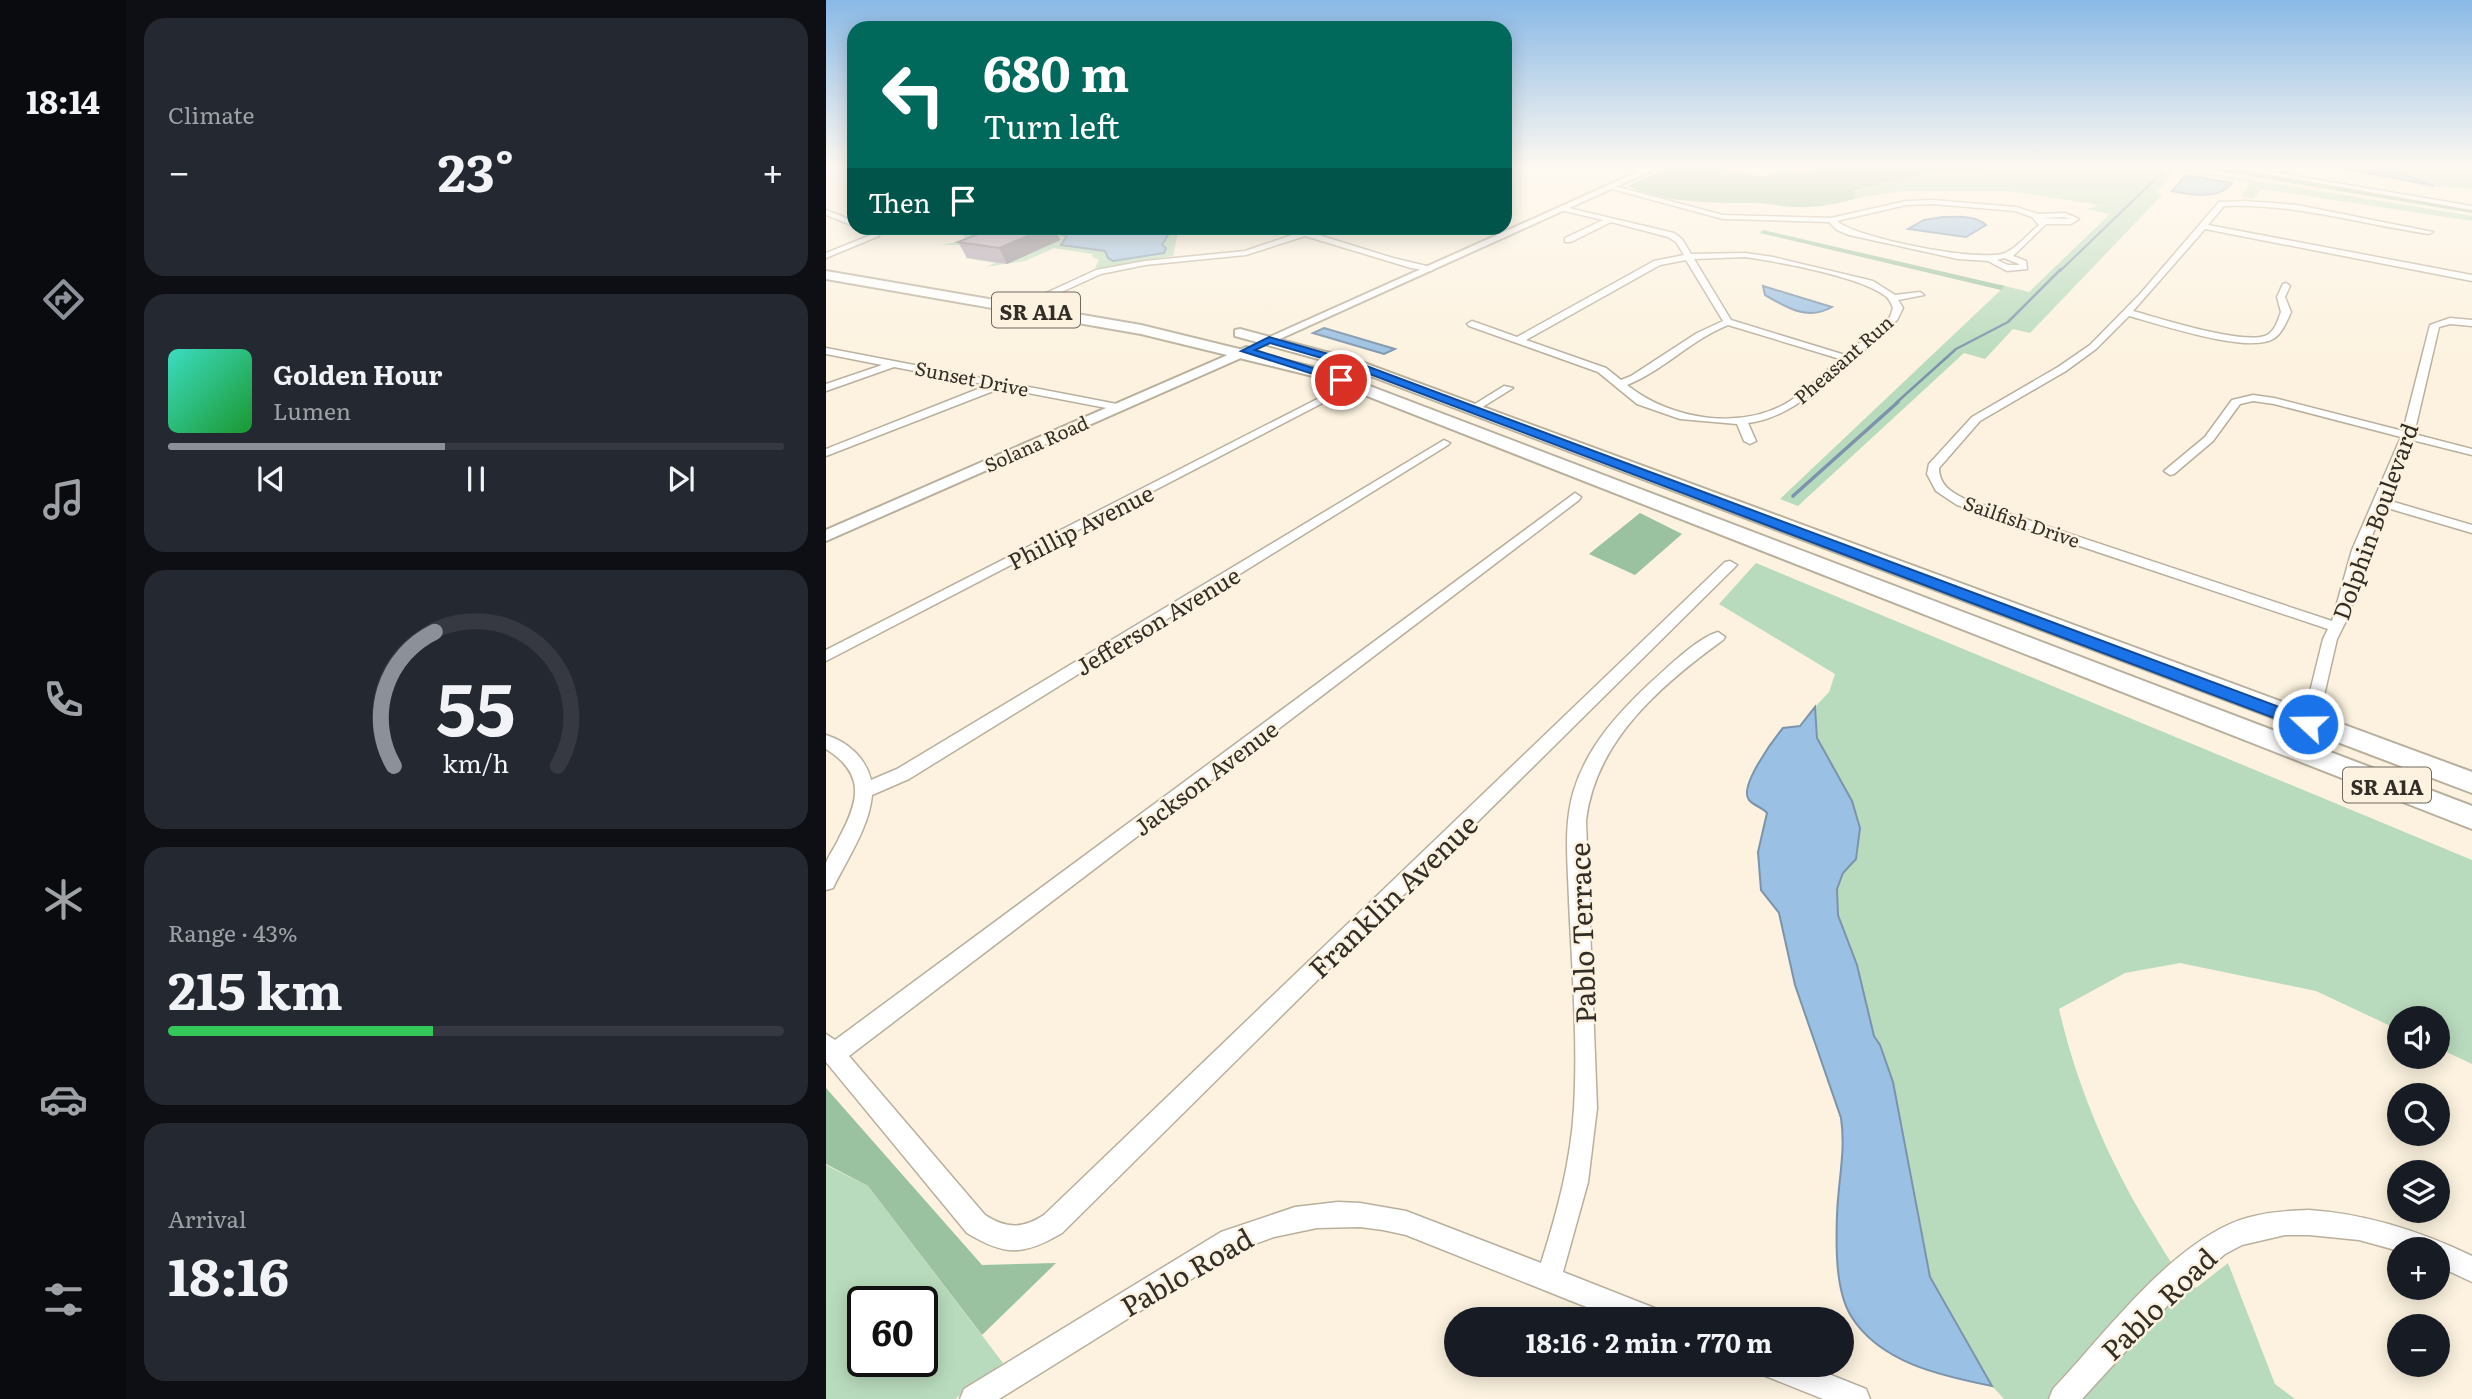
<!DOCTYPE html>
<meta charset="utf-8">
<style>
body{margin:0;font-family:Literata,serif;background:#242831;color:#f1f3f6;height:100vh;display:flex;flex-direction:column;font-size:26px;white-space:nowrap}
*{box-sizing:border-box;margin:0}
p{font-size:23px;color:#9ea1a6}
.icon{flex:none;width:38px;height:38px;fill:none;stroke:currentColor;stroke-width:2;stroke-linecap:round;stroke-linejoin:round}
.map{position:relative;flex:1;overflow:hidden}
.side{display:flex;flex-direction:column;gap:18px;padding:18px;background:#0d0f14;width:700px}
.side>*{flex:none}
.banner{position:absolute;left:21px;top:21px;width:665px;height:214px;border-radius:21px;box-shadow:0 4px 18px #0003;background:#00695c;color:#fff;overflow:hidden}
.buttons{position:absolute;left:1561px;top:1006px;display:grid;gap:14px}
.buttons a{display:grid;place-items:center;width:63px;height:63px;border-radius:50%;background:#171b24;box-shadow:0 4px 18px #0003;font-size:35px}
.speed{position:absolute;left:21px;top:1286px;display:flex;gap:14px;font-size:35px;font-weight:700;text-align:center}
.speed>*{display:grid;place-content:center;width:91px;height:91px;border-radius:50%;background:#171b24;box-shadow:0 4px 18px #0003;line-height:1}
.speed .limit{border:4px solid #111;border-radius:10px;background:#fff;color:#111}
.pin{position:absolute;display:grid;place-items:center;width:60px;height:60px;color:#fff;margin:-30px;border:4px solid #fff;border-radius:50%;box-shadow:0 2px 7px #0007}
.me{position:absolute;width:77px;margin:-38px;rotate:291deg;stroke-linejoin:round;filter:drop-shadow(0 0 5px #0008)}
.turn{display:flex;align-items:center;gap:24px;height:147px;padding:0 21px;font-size:32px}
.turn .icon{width:91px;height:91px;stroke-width:2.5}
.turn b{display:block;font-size:49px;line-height:60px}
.then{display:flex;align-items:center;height:66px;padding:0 21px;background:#0003;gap:14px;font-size:26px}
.big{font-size:52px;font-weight:700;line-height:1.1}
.side .card{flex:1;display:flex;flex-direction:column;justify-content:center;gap:10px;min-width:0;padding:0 24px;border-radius:21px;background:#242831}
.side .dial{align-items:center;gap:0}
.dial svg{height:182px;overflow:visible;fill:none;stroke:#363941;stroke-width:7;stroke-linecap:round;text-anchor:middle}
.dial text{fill:#f1f3f6;stroke:none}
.song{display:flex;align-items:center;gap:21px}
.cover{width:84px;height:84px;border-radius:10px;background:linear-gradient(135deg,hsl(170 70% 55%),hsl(130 70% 35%))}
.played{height:7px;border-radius:4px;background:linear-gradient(90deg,#8c9099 45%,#363941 45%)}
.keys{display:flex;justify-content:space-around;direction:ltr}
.heat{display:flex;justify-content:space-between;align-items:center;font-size:38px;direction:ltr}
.charge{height:10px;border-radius:5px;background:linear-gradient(90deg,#34c759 43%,#363941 0)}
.trip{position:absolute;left:618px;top:1307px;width:410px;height:70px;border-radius:35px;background:#171b24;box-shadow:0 4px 18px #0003;font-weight:700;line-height:70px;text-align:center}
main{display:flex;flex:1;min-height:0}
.tab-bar{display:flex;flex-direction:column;width:126px;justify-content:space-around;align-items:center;background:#090b0e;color:#9ea1a6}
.tab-bar .icon{width:49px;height:49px}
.tab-bar .current{color:#8c9099}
.tab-bar b{font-size:32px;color:#f1f3f6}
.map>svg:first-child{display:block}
.green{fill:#b9dbbd;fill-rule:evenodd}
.forest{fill:#9bc2a0}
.water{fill:#9ac0e3;stroke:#7b94ab;stroke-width:2}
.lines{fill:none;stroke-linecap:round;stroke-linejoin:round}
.stream-far2{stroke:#7b94ab;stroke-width:2}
.stream-far1{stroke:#7b94ab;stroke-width:2.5}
.stream{stroke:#7b94ab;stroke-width:3.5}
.minor-casing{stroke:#b8af9d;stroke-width:3}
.tertiary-casing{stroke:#b8af9d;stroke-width:4}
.primary-casing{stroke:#b8af9d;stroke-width:4}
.minor{fill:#fff;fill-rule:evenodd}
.tertiary{fill:#fff;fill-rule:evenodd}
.primary{fill:#fff;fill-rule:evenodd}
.wall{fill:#a599a7}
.shaded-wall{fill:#867d88}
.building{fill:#c0b2c2;stroke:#867d88;stroke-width:2}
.route{fill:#1a73e8;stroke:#114b97;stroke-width:2}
.labels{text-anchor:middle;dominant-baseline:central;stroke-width:5;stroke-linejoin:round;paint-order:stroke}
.far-street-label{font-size:19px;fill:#322e27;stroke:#fcf2df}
.shield{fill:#fcf2df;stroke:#6f695e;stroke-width:2}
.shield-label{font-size:21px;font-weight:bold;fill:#322e27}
.street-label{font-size:23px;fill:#322e27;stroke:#fcf2df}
.near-street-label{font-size:28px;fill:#322e27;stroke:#fcf2df}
</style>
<main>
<nav class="tab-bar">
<b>18:14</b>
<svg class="icon current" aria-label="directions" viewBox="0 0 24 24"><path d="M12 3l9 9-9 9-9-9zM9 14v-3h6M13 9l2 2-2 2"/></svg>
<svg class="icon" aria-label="music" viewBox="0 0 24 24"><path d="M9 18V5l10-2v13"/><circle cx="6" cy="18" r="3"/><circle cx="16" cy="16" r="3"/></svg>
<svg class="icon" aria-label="phone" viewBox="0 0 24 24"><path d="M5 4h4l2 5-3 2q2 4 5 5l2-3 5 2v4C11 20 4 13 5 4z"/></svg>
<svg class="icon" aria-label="climate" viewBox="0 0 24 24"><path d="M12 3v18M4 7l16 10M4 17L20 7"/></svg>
<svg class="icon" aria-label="car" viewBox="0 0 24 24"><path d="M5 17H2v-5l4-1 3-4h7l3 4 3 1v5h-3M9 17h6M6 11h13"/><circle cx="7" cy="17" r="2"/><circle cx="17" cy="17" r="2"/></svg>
<svg class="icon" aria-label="filters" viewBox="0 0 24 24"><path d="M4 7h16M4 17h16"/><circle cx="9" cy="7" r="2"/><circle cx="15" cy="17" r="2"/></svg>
</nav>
<section class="side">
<div class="card"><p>Climate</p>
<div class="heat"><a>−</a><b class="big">23°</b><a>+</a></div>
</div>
<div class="card">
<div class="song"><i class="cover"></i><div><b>Golden Hour</b><p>Lumen</p></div></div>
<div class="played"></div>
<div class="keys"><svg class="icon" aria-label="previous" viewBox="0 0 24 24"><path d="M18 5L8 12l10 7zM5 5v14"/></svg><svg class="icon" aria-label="pause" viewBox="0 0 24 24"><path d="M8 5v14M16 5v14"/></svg><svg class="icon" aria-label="next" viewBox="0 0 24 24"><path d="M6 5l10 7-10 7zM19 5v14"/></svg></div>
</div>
<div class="card dial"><svg viewBox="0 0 100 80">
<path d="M14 69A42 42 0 1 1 86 69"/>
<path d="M14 69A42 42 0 0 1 32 10" stroke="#8c9099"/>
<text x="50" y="56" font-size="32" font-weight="700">55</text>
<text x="50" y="72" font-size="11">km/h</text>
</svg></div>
<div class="card"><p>Range · 43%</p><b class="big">215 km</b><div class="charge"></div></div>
<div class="card"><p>Arrival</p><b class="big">18:16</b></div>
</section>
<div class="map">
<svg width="1646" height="1399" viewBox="0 0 1646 1399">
<rect width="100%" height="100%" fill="#fcf2df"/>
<g class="green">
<path d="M1182 165H1337L1646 216V221L1436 189 1427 199 1415 196 1424 183 1350 171 1329 193 1336 195 1204 333 1187 329 1159 359 1138 353 972 506 954 499 1179 286 1203 292 1284 214 1261 209 1273 205 1182 191H1077L1032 198 1027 192 1092 175 1161 170 1166 166 1178 168Z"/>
<path d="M1550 165H1646V189L1608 186Z"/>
<path d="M146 228H353L347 256 276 269 269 268 273 260 265 256 267 254 228 248 199 261 160 267 169 263 139 258 159 250 143 245H116L138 240V235L131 232Z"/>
<path d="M930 563 1646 860V1064L1612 1048V1018H1573V1030L1490 991 1354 963 1299 973 1233 1009C1251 1087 1283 1162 1325 1230 1339 1252 1349 1273 1370 1288L1402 1263 1449 1384 1469 1399H1178L1166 1386 1104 1277 1054 1045 1048 1036 1031 965 1012 915 1011 889 1017 873 1030 858 1034 828 1026 801 991 738 989 707 1003 692 1009 674 893 604Z"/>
<path d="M0 1165 42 1186 177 1363 129 1399H0ZM37 1302H96V1362H37Z"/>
</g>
<g class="forest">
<path d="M848 165 886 167 938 177 951 170 983 172 1004 165 1166 166 1161 170 1093 175 1027 191 1032 198C1011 204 990 208 968 207 955 207 942 203 930 203 888 203 841 204 802 186Z"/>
<path d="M1385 165 1646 210V213L1362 166Z"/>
<path d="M937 230 1179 286 1175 290 934 233Z"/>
<path d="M814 513 856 534 809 575 763 554Z"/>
<path d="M0 1088 156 1265 230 1263 156 1335 42 1186 0 1164Z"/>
</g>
<g class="water">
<path d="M1500 165 1559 167 1609 186Z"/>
<path d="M1360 175 1406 183C1393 200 1366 195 1346 191Z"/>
<path d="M1117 217C1131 217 1150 215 1160 225L1140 237 1082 229 1098 220Z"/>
<path d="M208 228H346L336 245 340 248 338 253 287 261 282 258 279 251 235 245 241 236Z"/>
<path d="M937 286 1006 307C982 321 961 308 939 295Z"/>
<path d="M498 328 569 349 558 354 487 333Z"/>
<path d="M989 707 991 738 1026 801 1034 828 1030 859 1017 873 1011 889 1012 915 1031 965 1048 1036 1054 1045 1067 1082 1104 1277 1166 1386C1116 1376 1054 1363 1025 1316 1009 1290 1010 1244 1011 1215 1012 1182 1020 1151 1015 1118L969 985 953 913 935 890 932 852 941 813C936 807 928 806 923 800 912 787 948 739 957 728L974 726Z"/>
</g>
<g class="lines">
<path class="stream-far2" d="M1234 271 1344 165"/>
<path class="stream-far1" d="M1070 403 1130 349 1182 322 1235 269"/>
<path class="stream" d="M967 496 1072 402"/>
<defs>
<g id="minor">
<path d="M804 165 822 170 823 171 820 173 796 166Z"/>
<path d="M1389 165H1404L1646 206V210Z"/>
<path d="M784 185 897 215 1005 218 1080 201 1107 200 1190 207 1212 214 1239 213 1253 219 1245 224H1220L1187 256 1200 261 1201 269 1181 271 1162 261 1132 259 1023 235 1011 230 1003 222 897 219 782 188ZM1107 204 1189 211 1206 217 1213 225C1203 233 1191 248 1179 253 1155 263 1030 238 1011 221L1080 205ZM1238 217 1244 219 1215 218ZM1178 258 1193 264V265H1182L1171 260Z"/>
<path d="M1419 201 1471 205 1607 232 1603 234C1535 224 1468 203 1398 206L1382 225 1646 275V281L1379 229 1307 311C1333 318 1419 346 1441 335 1449 331 1452 320 1455 312L1451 297 1457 284 1460 283 1464 286 1459 297 1465 312C1461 321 1456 334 1447 339 1421 354 1333 324 1303 316L1270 349 1240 371 1154 421 1113 468C1113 485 1125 492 1139 499L1506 621 1526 550 1575 437 1448 404 1427 401 1414 404 1387 441 1348 474 1344 475 1338 471 1379 437 1406 400 1427 395 1448 398 1577 431 1604 325 1624 318 1646 320V326L1624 324 1613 327 1588 434 1646 449V455L1586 440 1561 500 1646 525V533L1558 507 1540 550 1524 613 1511 639 1485 752 1483 756H1471L1469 752 1497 639 1502 629 1131 505 1110 491 1101 474 1103 464 1146 417 1232 367 1264 345 1314 294 1393 202Z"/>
<path d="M734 206 848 233 856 239 865 254 919 253 947 257 1047 281 1069 295 1094 292 1098 295 1072 300 1077 308 1071 320C1032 354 974 418 922 423L930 441 924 444 918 441 911 424 854 419 811 404 772 372 643 326 641 324 646 321 691 337 828 261 858 255 850 242 842 237 785 222 745 242H739V238L777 220 734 210ZM919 257C953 262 1031 276 1058 295 1063 298 1065 303 1067 308L1064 317 1019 355 905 320 868 259ZM860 260 897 321 871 333 805 376 795 380 780 368 700 340 834 265ZM902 325 1014 359C997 373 982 390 964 401 915 432 843 419 801 385 838 370 865 340 902 325Z"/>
<path d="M0 210 28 221V226L0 215Z"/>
<path d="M33 228H42L52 231 53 236 0 258V253L45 235Z"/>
<path d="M439 228 480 231 567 258 609 268 605 271 585 268 479 236 420 255 319 265 275 274 198 309 190 307 270 270 319 261 419 251 469 234 442 231Z"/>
<path d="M0 348 291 404 296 407 291 410 175 388 0 456V449L162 385 68 367 0 391V384L56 365 0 354Z"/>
<path d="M678 386 687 388 650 411 641 409Z"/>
<path d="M503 393 512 395 0 661V650Z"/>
<path d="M618 440 624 443 622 445 83 779 46 795C43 828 21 859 7 888L0 890C0 882 0 871 0 863 3 854 10 846 13 838 33 801 40 774 0 749V735C22 742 40 758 45 780L71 769Z"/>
<path d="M749 493 755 497 753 500 23 1056 159 1215C181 1229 196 1229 218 1215L899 562 904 561 911 565 236 1233C197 1256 179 1256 141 1233L0 1062V1034L9 1040Z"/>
<path d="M892 632 899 637 897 640C835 685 769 741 760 821L771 1108 762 1182 737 1272 836 1311 840 1320H793L580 1235 557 1230 534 1227 491 1228 448 1237 412 1250 173 1399H134L138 1389 395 1232 469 1207 512 1202 534 1203 580 1211 715 1263C731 1213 745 1161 748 1108 752 1039 746 969 743 901 742 864 737 825 748 790 761 747 793 712 824 683 841 668 871 638 892 632Z"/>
<path d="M1483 1210C1541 1214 1594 1231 1646 1256V1282L1612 1266V1250L1573 1251 1533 1240 1483 1235H1459L1416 1245 1399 1254 1353 1293 1256 1399H1223L1227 1389C1277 1336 1337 1254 1404 1224 1429 1213 1456 1211 1483 1210Z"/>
<path d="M933 1365H980L1040 1389 1044 1399H997L937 1375Z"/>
</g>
<g id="tertiary">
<path d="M827 165H838L447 342 437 340Z"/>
<path d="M420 347 424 348V354L0 541V530Z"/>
</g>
<g id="primary">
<path d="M0 271 315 325 507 372 1646 806V829L495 378 315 334 0 279Z"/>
<path d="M414 329 530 360 1646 772V793L518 366 409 336V330Z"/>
</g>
</defs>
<use href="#minor" class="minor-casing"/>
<use href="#tertiary" class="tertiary-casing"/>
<use href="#primary" class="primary-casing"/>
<use href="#minor" class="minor"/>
<use href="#tertiary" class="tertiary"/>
<use href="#primary" class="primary"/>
</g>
<path class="wall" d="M167 228H229L234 240 181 264 141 258 132 242Z"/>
<path class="shaded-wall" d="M220 228H229L234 240 181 264 173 248Z"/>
<path class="building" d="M167 228H220L173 248 132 242Z"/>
<linearGradient id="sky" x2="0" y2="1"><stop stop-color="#89b9e6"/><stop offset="0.46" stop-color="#fef9f1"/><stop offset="1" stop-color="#fef9f1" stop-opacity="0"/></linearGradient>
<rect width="1646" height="361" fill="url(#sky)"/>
<path class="route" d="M443 337 527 361 1488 720 1491 724 1482 730 1477 729 520 365 444 343 429 350 519 378V382L515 383 415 351Z"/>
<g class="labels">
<g class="far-street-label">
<text transform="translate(1017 359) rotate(-41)">Pheasant Run</text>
<text transform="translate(146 378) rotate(11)">Sunset Drive</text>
<text transform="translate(210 443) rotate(-24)">Solana Road</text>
<text transform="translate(1196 521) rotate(19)">Sailfish Drive</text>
</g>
<g class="shield">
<rect x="166" y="292.5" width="88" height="35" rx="5"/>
<rect x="1517" y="767.5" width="88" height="35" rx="5"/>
</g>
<g class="shield-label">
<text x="210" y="310">SR A1A</text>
<text x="1561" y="785">SR A1A</text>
</g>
<g class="street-label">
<text transform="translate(1548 521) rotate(-70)">Dolphin Boulevard</text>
<text transform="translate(254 526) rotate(-27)">Phillip Avenue</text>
<text transform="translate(331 620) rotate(-31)">Jefferson Avenue</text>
<text transform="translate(379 777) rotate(-37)">Jackson Avenue</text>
</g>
<g class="near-street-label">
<text transform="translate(566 895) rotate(-44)">Franklin Avenue</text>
<text transform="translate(755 933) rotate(-92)">Pablo Terrace</text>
<text transform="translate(360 1271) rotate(-30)">Pablo Road</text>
<text transform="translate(1332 1303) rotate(-44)">Pablo Road</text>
</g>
</g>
</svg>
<div class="buttons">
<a><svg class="icon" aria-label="sound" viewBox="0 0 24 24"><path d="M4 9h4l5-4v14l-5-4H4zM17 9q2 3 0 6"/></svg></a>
<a><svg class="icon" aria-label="search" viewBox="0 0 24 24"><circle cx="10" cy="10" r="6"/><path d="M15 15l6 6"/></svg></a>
<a><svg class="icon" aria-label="layers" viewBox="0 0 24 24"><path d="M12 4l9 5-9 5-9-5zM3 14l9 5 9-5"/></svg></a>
<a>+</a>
<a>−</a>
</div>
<div class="speed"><div class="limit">60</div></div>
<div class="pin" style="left:515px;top:380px;background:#d93025"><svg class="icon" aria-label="arrive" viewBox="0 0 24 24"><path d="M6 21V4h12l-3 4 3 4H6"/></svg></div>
<svg class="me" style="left:1482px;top:724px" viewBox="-20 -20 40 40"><circle r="17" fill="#1a73e8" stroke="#fff" stroke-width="3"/><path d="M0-11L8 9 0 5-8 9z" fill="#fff"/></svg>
<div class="trip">18:16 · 2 min · 770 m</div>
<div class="banner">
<div class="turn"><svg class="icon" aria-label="left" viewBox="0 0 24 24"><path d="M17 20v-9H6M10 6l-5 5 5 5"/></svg><div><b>680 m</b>Turn left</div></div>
<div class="then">Then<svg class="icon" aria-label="arrive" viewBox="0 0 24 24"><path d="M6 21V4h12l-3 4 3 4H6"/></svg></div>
</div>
</div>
</main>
